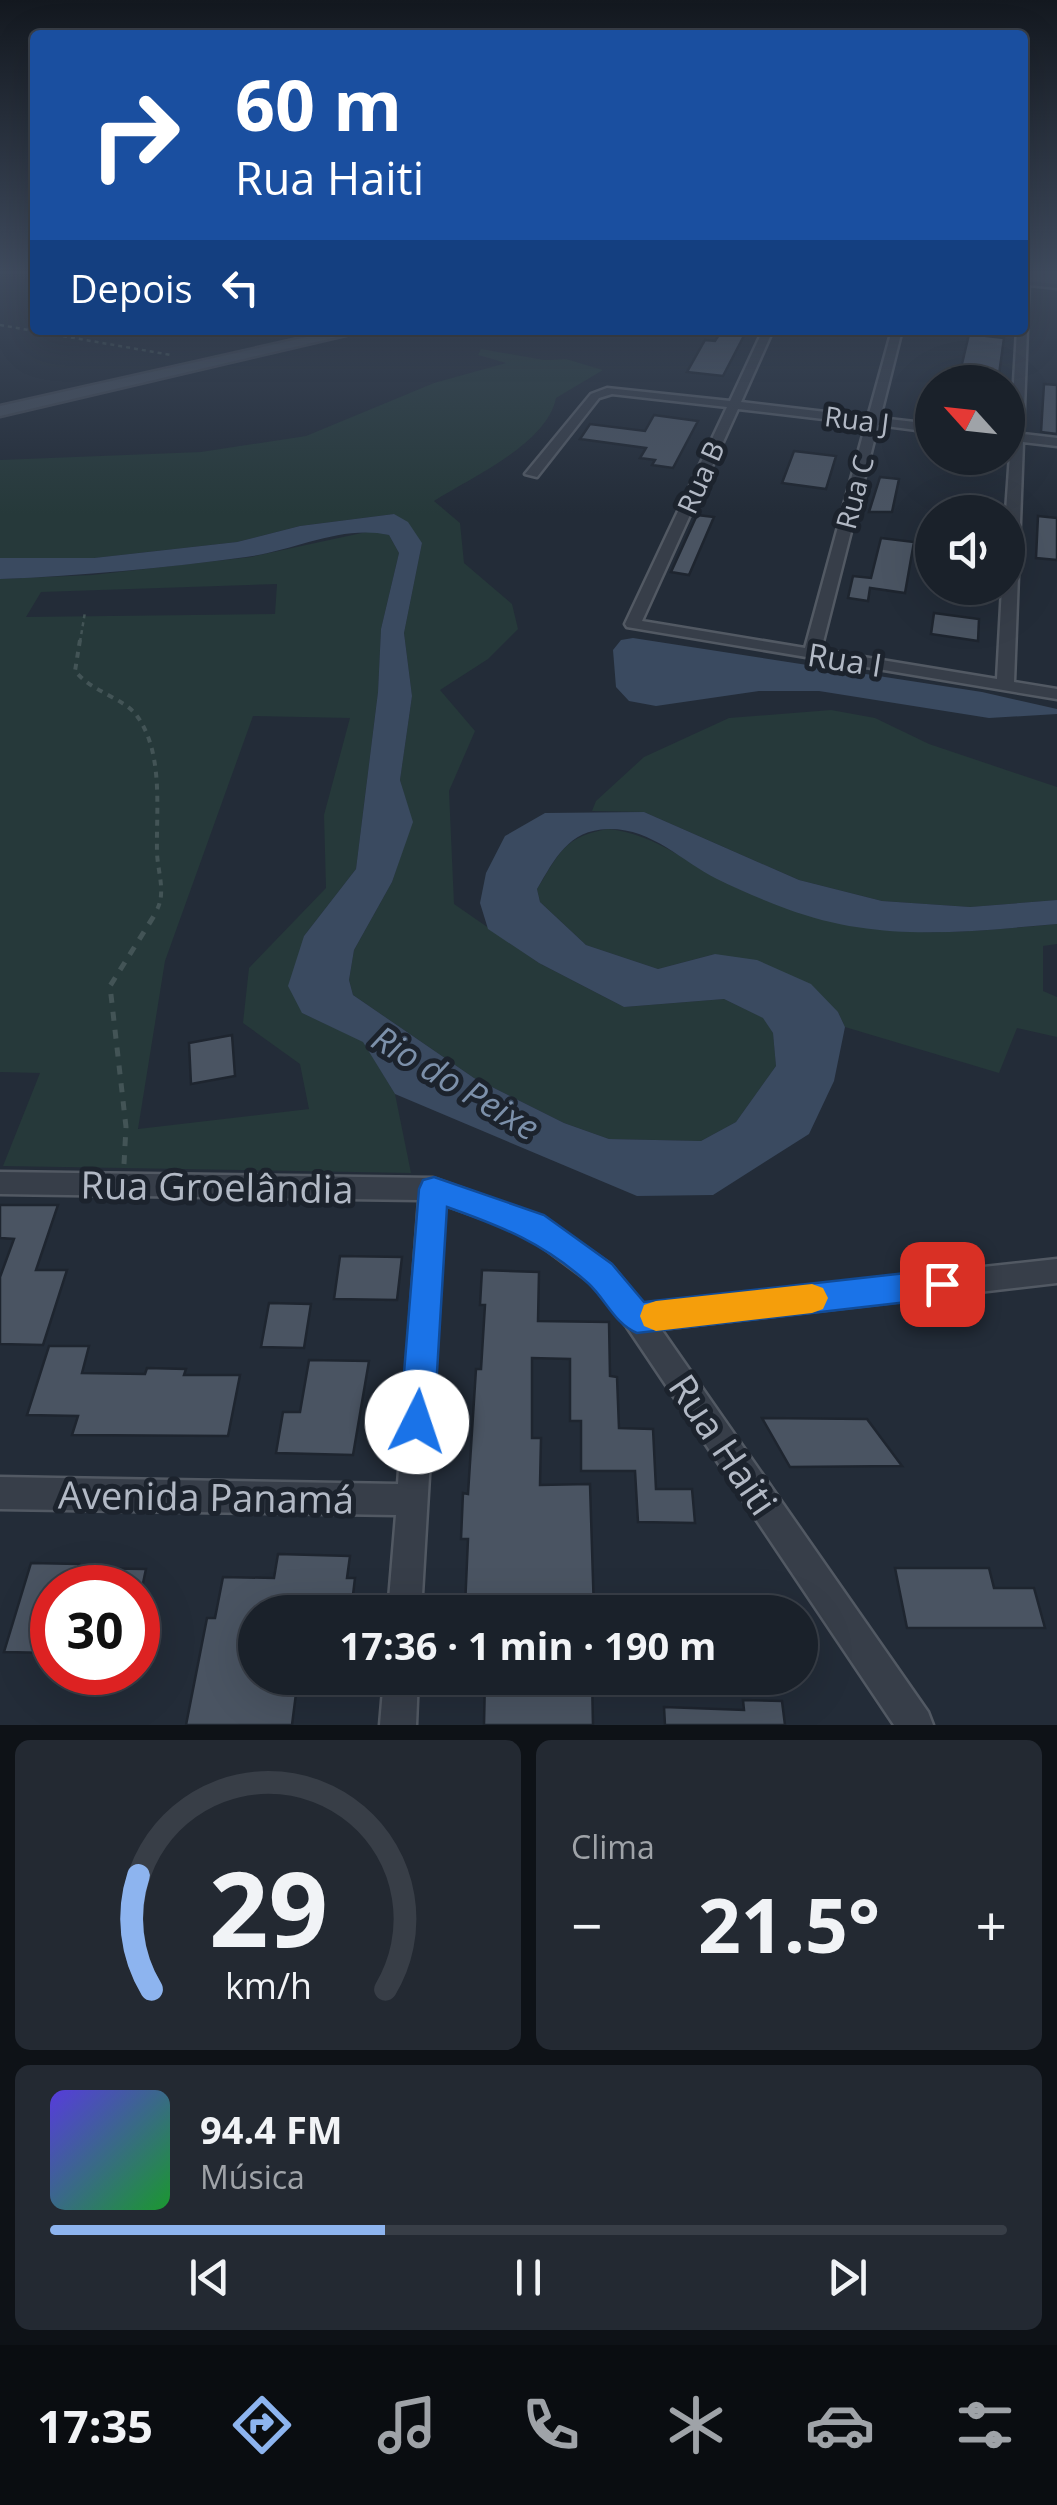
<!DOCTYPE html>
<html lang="pt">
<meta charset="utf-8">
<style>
body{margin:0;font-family:"Open Sans",sans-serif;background:#232932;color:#f1f3f6;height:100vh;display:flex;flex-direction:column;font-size:38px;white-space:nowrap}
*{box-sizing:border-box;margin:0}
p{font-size:32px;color:#9fa3a8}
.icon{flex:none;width:55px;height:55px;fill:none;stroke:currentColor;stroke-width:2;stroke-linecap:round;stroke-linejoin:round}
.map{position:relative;height:1725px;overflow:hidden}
.details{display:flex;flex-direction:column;gap:15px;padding:15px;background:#0e1217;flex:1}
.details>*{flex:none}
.hud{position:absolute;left:30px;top:30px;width:998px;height:305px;border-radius:10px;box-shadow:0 10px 40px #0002,0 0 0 2px #383e47;background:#1a4fa0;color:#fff;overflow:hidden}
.needle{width:65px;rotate:297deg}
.buttons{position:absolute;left:915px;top:365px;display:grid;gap:20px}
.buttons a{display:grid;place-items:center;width:110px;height:110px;border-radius:50%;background:#1a212a;box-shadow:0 10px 40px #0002,0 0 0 2px #383e47;font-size:50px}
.speed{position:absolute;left:30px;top:1565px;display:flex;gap:20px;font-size:50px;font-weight:700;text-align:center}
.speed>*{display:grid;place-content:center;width:130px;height:130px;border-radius:50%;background:#1a212a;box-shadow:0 10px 40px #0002,0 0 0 2px #383e47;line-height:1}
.speed .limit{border:15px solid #d22;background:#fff;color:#111}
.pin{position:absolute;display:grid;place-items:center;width:85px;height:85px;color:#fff;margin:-42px;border-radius:20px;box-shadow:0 5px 15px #0006}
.me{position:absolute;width:110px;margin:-55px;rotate:4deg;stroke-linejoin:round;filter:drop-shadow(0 0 8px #0008)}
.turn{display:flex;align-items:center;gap:35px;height:210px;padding:0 40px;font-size:45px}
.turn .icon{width:130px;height:130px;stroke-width:2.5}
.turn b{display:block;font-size:70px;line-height:85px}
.then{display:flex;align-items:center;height:95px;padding:0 40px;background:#0003;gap:20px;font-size:38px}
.big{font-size:75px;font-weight:700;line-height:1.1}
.details .widget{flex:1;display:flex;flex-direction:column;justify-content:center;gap:15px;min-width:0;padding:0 35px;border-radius:15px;background:#232932}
.details .dial{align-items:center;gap:0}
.dial svg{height:260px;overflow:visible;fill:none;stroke:#383e47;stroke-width:7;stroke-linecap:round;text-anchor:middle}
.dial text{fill:#f1f3f6;stroke:none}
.song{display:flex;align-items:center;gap:30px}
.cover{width:120px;height:120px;border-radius:15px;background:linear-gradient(135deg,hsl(250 70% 55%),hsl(130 70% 35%))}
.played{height:10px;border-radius:5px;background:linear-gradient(90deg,#8db4ef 35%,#383e47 35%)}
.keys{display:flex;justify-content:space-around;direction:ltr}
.heat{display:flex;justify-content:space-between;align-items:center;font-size:55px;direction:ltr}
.details .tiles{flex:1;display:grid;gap:15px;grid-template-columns:1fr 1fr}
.widget:last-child{grid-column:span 2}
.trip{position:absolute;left:238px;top:1595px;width:580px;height:100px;border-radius:50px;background:#1a212a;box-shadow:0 10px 40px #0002,0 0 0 2px #383e47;font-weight:700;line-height:100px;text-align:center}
.menu{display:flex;height:160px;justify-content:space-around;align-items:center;background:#0a0d11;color:#9fa3a8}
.menu .icon{width:70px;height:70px}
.menu .selected{color:#8db4ef}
.menu b{font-size:45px;color:#f1f3f6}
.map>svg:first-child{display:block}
.green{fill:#26393a;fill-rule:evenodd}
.water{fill:#3a4a60}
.building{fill:#4a5462;stroke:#1e252f;stroke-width:2.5}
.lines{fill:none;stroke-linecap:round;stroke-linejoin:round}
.street-casing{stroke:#525963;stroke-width:5}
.secondary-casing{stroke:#404752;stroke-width:5}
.path-far2{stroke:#435456;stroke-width:2.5;stroke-dasharray:4 4;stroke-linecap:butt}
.path-far1{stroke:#435456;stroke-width:4;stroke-dasharray:6 6;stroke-linecap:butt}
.path{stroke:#435456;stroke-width:5;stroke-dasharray:9 9;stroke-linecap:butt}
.street{fill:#373e49;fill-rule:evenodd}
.secondary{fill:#454e5b;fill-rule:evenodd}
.route{fill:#1a73e8;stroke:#114b97;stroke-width:2.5}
.slow{fill:#f59e0b}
.labels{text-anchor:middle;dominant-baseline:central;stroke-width:10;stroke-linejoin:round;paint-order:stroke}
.far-street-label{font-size:28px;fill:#b2b9c5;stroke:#1c232d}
.street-label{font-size:32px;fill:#b2b9c5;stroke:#1c232d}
.water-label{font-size:35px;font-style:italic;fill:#7c90aa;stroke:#1c232d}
.near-street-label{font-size:38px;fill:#b2b9c5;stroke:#1c232d}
</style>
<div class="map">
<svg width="1057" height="1725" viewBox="0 0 1057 1725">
<rect width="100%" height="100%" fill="#232c38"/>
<g class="green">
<path d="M481 349 545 360 566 359 603 370 556 398C547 444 472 477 434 501L460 523 464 563 512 604 518 629 488 659 440 690 475 731 449 791 454 904 539 963 624 1007 724 999 764 1018 773 1033 776 1066 736 1122 701 1141 609 1139 564 1123 474 1078 353 995 349 980 354 950 392 882 412 822 400 780 412 696 404 633 422 543 394 514 300 526 237 542 94 558H0V460L201 452 306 436 434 383 506 363 478 355Z"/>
<path d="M371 531 389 535 399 553 381 629 378 692 356 869 304 936 302 1013 363 1041 395 1094 411 1173 3 1166 40 1073 0 1072V579L92 575 251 557ZM277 584 275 614 26 617 41 592ZM253 716 350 718 324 815 326 888 249 968 243 1023 300 1064 309 1109 138 1129 165 961Z"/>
<path d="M831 710 875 718 929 744 1057 787V900L970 907 882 901 799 880 644 812 592 811 596 801 644 757 729 718Z"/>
<path d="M608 829C659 834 694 869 740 889 863 942 928 936 1057 924V944L1043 946V991L1057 997V1037L1017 1028 999 1073 845 1027 838 1012 715 954 658 969 586 945 540 902 537 889C559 854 564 836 608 829Z"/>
</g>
<g class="water">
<path d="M394 514 408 522 422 543 404 633 412 696 400 780 413 822 392 882 354 950 349 980 353 995 474 1078 564 1123 609 1139 701 1141 736 1122 776 1066 773 1033 763 1018 724 999 624 1007 539 963 488 929 480 903 486 873 505 836 545 813 644 812 799 880 882 901 970 907 1057 900V924C962 932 879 943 787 909 763 900 739 890 717 879 681 861 652 828 608 829 568 830 555 859 537 889L540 902 586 945 658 969 715 954 757 960 811 984 838 1012 845 1027 834 1081 809 1134 713 1195 637 1196 395 1094 363 1042 302 1013 288 986 304 936 356 869 378 692 381 629 399 553 389 535C342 524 293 551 246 557 164 568 82 576 0 579V558H94L237 542 300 526Z"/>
<path d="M633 638 982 692 1057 709V714L989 718 819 691H759L656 706 629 701 616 687 613 650 621 640Z"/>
</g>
<g class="building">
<path d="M722 330H747L723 376 687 372 705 340 715 341Z"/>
<path d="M969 334 1004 338 998 382 958 381Z"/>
<path d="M1044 384 1057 385V434L1041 432Z"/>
<path d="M654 415 698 421 673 468 652 465 655 460 640 458 646 448 580 439 590 424 645 431Z"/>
<path d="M794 451 836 456 826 489 782 483Z"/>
<path d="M880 477 899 479 892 512H869Z"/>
<path d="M697 515 714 517 689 575 671 572Z"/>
<path d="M1038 516 1057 518V560L1036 558Z"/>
<path d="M881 538 914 542 905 593 870 588 868 601 848 598 853 576 871 578Z"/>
<path d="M934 613 979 619 978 641 931 634Z"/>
<path d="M232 1035 235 1076 191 1084 189 1043Z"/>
<path d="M0 1205H58L36 1270H67L43 1345 0 1344V1277L14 1239 0 1238Z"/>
<path d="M340 1256 402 1257 397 1300 334 1299Z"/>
<path d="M482 1270 539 1272 538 1321 609 1322 610 1376 617 1377 619 1428 653 1429 656 1489H692L695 1523 638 1522 635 1471H581V1421H570V1359L532 1358V1438H541L540 1485 590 1484 594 1612 465 1607 468 1539H461L463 1493 468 1494 476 1369H481L485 1305H480Z"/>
<path d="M269 1303 311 1304 304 1348 261 1347Z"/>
<path d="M49 1346H89L82 1373 145 1374 147 1368 186 1369 184 1375H240L228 1436 72 1435 78 1416 27 1415Z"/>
<path d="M309 1360 369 1361 353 1455 276 1453 283 1412H300Z"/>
<path d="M762 1418 867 1419 902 1466 790 1467Z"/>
<path d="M278 1554 350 1556 347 1578H355L351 1612H255V1678H298L292 1725H186L207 1618H215L223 1577 274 1578Z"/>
<path d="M31 1563 79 1564 78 1568 146 1569 142 1588H52V1653L4 1652Z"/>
<path d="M895 1568H989L994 1588H1034L1045 1628H907Z"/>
<path d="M485 1678H592L593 1725H484Z"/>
<path d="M743 1700 782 1701 785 1725H665L664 1707 744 1710Z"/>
</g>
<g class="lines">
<defs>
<g id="street">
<path d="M1022 279 1057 282V288L1029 285 1027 318 1022 321Z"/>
<path d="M1022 327 1027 330 1023 434 1057 438V446L1023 442 1014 682 1057 689V699L627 627 625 624 727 407 612 394 599 398 537 477 525 474 591 394 607 388 730 401 763 330H773L741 402 868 417 892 330H902L880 418 932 424V432L878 425 821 650 997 679 1002 588H1008L1006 512 1011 440H1008V432L1011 433 1017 330H1022ZM738 409 866 424 805 648 642 621Z"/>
<path d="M0 1172 433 1178 542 1217 611 1265 643 1304 1057 1259V1283L661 1329 928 1712 933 1725H894L627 1327 591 1283 524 1233 445 1205 421 1612H388L396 1515 0 1509V1477L398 1484 419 1200 0 1194Z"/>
<path d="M384 1678H418L416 1725H380Z"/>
</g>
<g id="secondary">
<path d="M1022 273 1057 276V284L1022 281Z"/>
<path d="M338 330H367L0 416V406Z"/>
</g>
</defs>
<use href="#street" class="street-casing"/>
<use href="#secondary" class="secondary-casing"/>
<g class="path-far2">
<path d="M0 325 171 355"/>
<path d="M80 642 85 612"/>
</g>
<path class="path-far1" d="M80 640 75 671C92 692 124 698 137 716 164 753 156 811 157 853 158 874 167 895 155 913"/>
<path class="path" d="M124 1164 126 1127 110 986 157 911"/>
<use href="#street" class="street"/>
<use href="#secondary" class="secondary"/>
</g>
<linearGradient id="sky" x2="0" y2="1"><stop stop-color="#13181f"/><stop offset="0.53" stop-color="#3f4b5e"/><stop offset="1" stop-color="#3f4b5e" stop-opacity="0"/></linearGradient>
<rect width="1057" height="514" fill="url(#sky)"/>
<path class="route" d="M434 1177 544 1215 612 1264 644 1302 942 1269 954 1274 958 1284 954 1294 942 1298 637 1333C615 1324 606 1300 589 1284 544 1243 503 1227 447 1207L434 1422 429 1434 417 1439 405 1434 400 1422 419 1189 423 1180Z"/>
<path class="slow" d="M812 1284 823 1288 828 1298 823 1309 812 1313 656 1331 644 1326 640 1316 644 1305 656 1301Z"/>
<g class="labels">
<g class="far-street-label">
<text transform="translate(857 419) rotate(7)">Rua J</text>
<text transform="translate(700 477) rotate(-66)">Rua B</text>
<text transform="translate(854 492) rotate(-75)">Rua C</text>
</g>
<g class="street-label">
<text transform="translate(845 659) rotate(9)">Rua I</text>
</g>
<g class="water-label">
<text transform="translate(456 1082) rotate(31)">Rio do Peixe</text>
</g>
<g class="near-street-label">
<text transform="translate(217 1186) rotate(1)">Rua Groelândia</text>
<text transform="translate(724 1444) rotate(56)">Rua Haiti</text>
<text transform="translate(206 1496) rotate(1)">Avenida Panamá</text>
</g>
</g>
</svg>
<div class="buttons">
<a><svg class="needle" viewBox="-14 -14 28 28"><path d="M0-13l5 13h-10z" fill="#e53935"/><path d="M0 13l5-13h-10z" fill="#9fa3a8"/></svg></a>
<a><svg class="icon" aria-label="sound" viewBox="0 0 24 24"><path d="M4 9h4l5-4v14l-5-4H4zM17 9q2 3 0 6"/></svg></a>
</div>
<div class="speed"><div class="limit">30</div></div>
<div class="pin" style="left:942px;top:1284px;background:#d93025"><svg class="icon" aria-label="arrive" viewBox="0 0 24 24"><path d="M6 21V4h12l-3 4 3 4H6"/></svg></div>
<svg class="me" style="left:417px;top:1422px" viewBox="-20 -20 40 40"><circle r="19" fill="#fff"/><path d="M0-13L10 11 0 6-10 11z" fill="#1a73e8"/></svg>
<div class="trip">17:36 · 1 min · 190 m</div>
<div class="hud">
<div class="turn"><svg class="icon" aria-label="right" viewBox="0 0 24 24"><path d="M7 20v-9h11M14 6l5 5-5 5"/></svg><div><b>60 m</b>Rua Haiti</div></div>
<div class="then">Depois<svg class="icon" aria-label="left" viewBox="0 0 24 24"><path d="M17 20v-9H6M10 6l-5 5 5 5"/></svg></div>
</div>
</div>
<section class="details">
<div class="tiles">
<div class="widget dial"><svg viewBox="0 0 100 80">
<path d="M14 69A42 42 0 1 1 86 69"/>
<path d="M14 69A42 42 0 0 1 10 34" stroke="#8db4ef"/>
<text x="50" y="56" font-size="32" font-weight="700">29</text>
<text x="50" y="72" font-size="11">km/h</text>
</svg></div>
<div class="widget"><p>Clima</p>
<div class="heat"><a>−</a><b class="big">21.5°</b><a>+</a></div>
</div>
<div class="widget">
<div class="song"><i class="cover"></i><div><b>94.4 FM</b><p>Música</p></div></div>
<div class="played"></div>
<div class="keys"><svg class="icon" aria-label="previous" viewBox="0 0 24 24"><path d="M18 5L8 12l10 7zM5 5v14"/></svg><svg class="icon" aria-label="pause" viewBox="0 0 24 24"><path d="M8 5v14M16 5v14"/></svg><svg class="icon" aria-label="next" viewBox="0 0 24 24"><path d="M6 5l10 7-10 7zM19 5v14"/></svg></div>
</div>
</div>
</section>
<nav class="menu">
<b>17:35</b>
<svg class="icon selected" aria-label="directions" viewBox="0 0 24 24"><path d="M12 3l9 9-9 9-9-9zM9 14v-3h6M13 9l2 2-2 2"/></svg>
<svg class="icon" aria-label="music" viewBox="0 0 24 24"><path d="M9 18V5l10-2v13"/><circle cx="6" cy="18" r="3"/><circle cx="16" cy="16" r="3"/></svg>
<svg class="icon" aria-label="phone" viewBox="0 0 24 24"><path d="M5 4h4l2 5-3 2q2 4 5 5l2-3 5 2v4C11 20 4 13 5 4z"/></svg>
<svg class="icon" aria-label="climate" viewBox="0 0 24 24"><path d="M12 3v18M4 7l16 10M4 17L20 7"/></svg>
<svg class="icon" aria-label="car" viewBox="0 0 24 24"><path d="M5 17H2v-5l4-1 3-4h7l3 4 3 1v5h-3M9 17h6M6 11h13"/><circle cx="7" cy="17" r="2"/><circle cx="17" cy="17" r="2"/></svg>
<svg class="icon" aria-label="filters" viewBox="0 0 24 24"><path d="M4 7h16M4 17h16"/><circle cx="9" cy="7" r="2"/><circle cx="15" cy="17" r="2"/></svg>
</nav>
